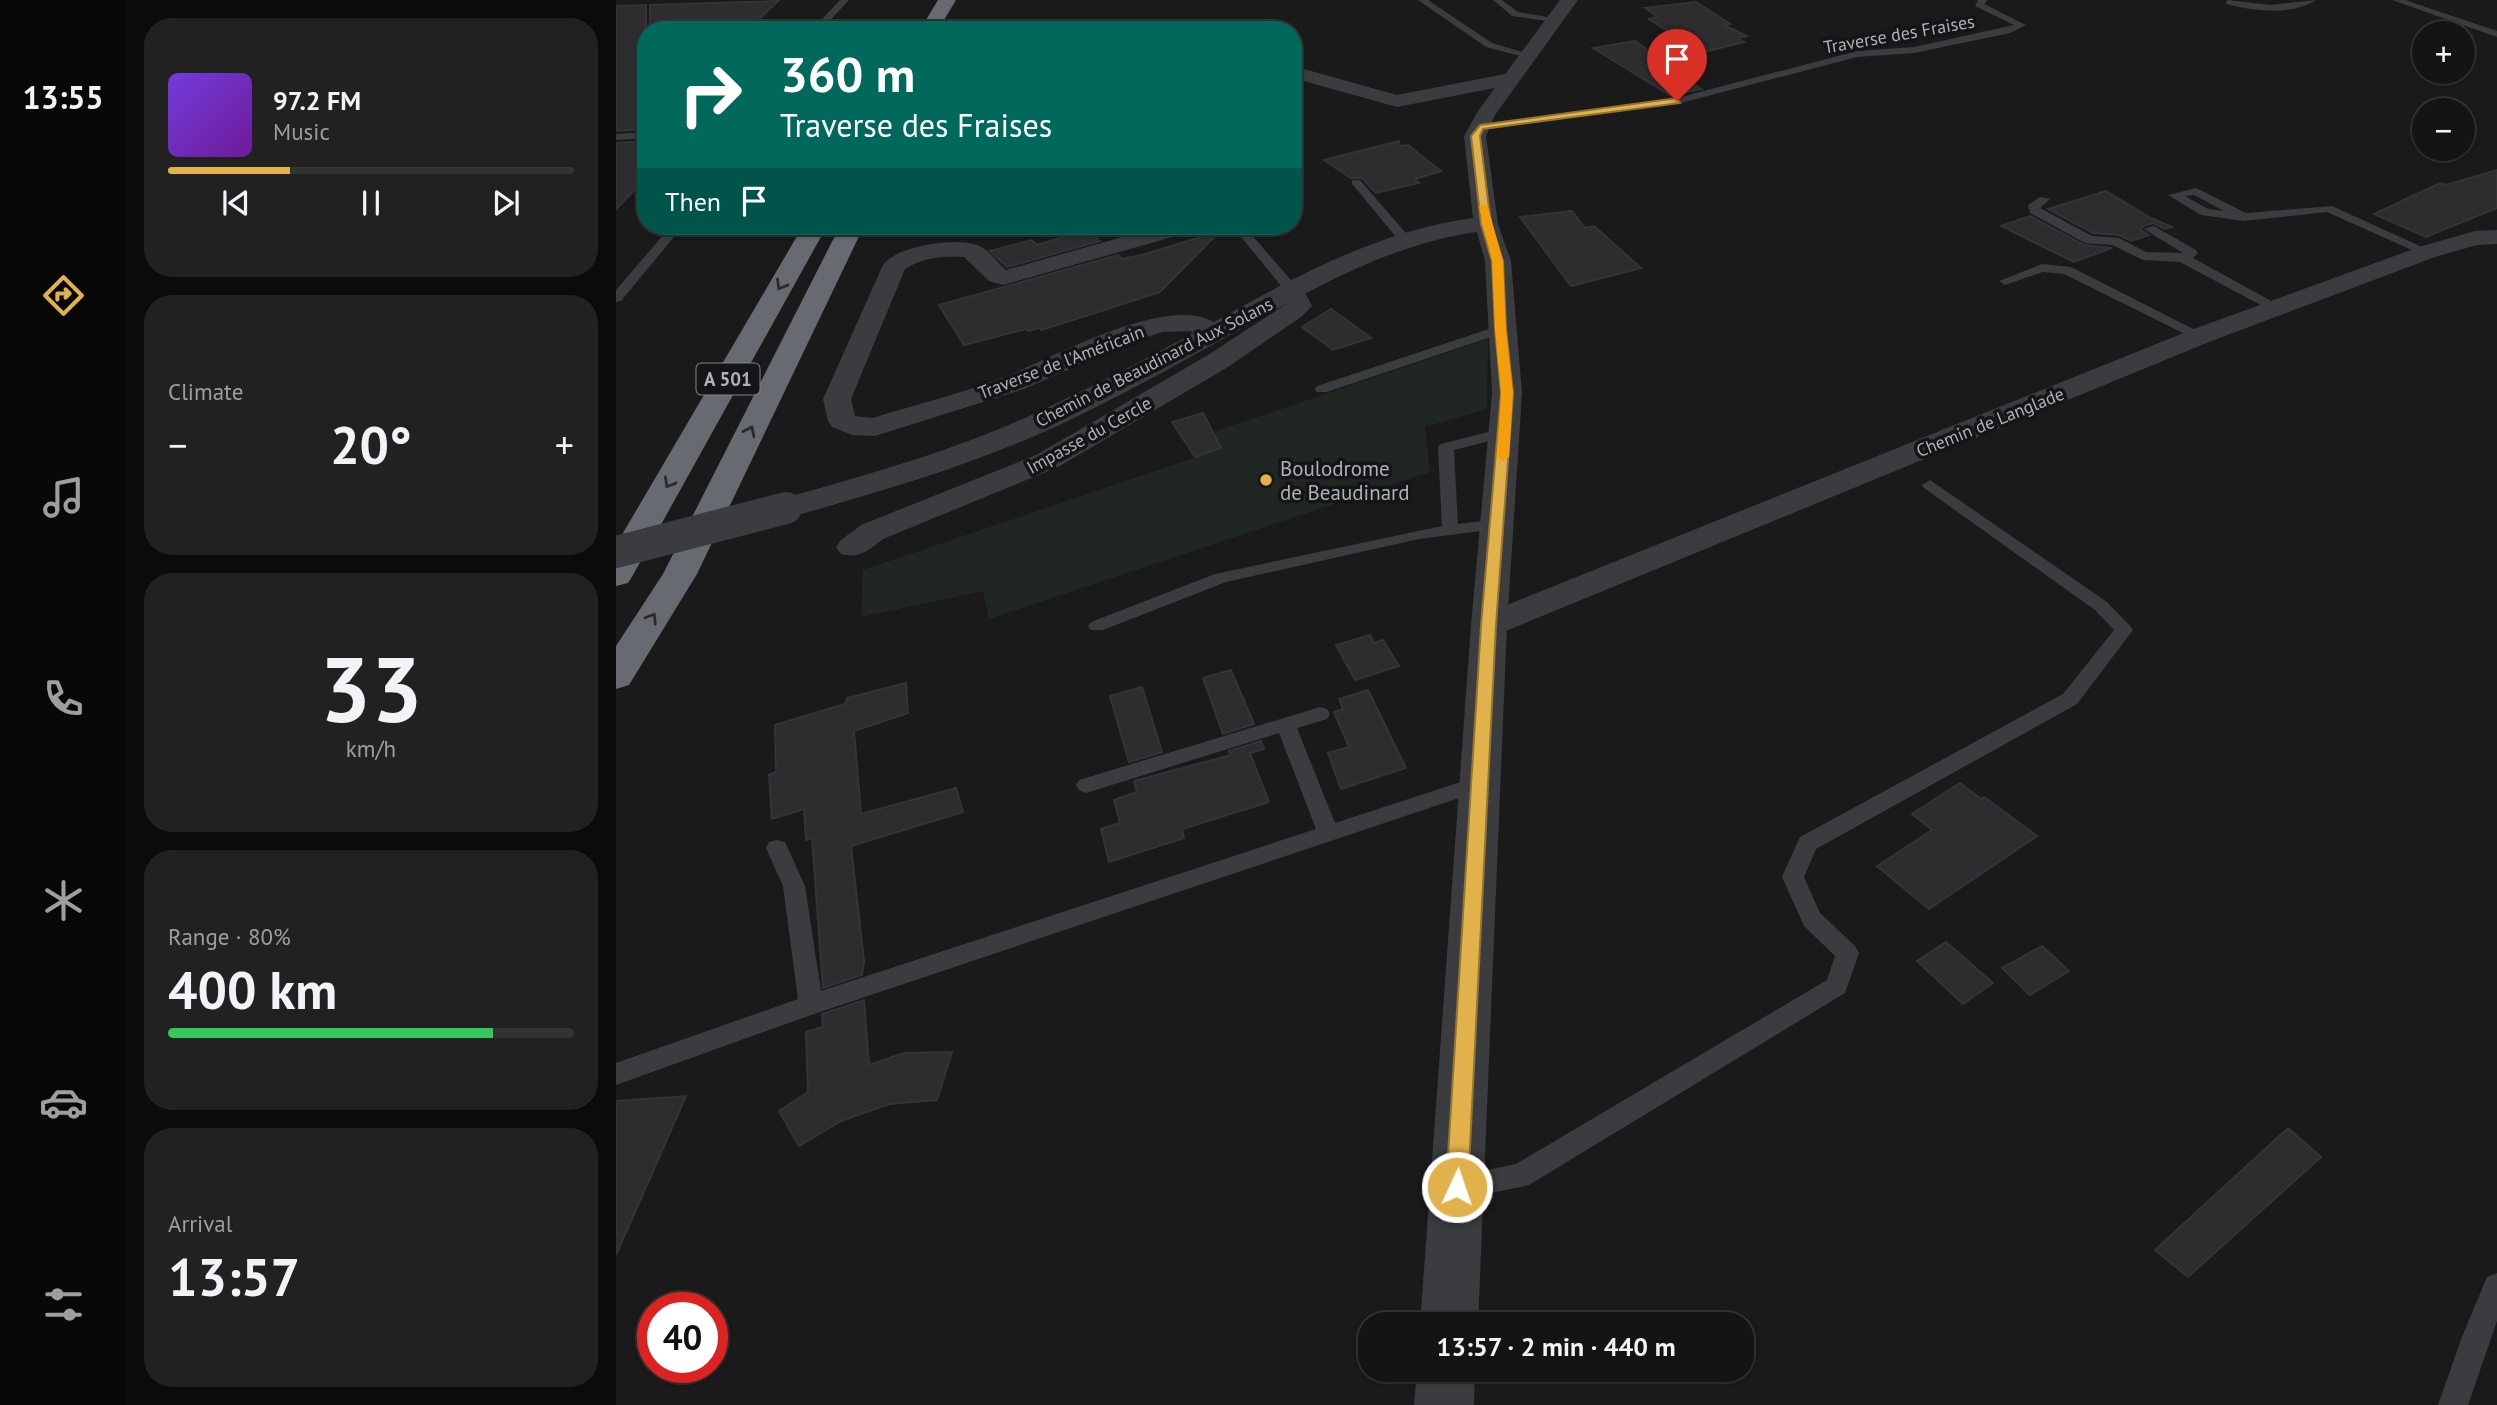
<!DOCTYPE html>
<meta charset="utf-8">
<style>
body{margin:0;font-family:"PT Sans",sans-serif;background:#212122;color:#f1f3f6;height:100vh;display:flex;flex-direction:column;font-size:26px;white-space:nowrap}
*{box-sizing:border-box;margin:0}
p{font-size:23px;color:#9d9ea0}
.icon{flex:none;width:38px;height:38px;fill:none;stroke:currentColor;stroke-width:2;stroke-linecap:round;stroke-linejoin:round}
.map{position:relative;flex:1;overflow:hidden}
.drawer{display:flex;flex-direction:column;gap:18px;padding:18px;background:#0b0b0b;width:490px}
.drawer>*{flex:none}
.guide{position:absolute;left:21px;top:21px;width:665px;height:214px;border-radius:28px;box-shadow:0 2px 5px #0004,0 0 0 2px #333334;background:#00695c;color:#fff;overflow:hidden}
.tools{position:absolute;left:1796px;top:21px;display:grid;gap:14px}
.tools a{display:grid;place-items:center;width:63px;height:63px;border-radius:50%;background:#141414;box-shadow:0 2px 5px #0004,0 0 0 2px #333334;font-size:35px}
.speed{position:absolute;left:21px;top:1292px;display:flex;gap:14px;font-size:35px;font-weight:700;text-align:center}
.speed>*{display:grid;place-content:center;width:91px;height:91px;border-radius:50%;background:#141414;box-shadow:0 2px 5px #0004,0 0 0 2px #333334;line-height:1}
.speed .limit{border:10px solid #d22;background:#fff;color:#111}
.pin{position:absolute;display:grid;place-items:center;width:60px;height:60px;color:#fff;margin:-72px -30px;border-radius:50% 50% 50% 0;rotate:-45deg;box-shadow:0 0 7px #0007}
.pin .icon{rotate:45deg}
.me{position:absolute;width:77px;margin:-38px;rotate:3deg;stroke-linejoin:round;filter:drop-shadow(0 0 5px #0008)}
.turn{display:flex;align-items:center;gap:24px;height:147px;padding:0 28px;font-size:32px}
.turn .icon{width:91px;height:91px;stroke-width:2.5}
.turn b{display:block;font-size:49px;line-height:60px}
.then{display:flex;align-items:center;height:66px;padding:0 28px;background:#0003;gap:14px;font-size:26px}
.big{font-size:52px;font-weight:700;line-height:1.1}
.drawer .card{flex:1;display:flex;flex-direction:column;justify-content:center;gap:10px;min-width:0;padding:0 24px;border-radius:28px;background:#212122}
.drawer .dial{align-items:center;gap:0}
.dial b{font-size:91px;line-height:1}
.song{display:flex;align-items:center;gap:21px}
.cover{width:84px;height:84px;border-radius:10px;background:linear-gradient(135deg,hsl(260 70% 55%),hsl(280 70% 35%))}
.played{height:7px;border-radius:4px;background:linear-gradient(90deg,#e1b24c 30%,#333334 30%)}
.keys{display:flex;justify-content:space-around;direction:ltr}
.heat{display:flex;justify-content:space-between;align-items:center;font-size:38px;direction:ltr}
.charge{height:10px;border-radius:5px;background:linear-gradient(90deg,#34c759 80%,#333334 0)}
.trip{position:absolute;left:742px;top:1312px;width:396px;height:70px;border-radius:28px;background:#141414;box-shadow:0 2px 5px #0004,0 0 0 2px #333334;font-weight:700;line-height:70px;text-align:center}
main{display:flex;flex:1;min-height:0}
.menu{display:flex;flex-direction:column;width:126px;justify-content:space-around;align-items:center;background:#080808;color:#9d9ea0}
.menu .icon{width:49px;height:49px}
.menu .on{color:#e1b24c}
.menu b{font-size:32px;color:#f1f3f6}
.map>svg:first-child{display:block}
.green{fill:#202621}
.building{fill:#2d2d2f;stroke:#343437;stroke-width:2}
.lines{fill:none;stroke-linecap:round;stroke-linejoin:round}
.service{fill:#3b3c40;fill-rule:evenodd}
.minor{fill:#3b3c40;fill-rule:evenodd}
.tertiary{fill:#3b3c40;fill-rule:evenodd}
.motorway{fill:#676a71;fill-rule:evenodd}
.tertiary-bridge{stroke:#3b3c40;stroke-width:32}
.oneway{stroke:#2a2a2d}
.route{fill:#e1b24c;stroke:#927431;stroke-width:2}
.slow{fill:#f59e0b}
.poi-dot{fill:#e1b24c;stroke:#151416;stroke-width:2.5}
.labels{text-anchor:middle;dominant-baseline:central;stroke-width:7;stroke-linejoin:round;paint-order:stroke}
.far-street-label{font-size:18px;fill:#adb1ba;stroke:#151416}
.shield{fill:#151416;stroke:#7f8289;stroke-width:2}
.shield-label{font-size:19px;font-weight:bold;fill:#adb1ba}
.poi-label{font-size:21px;fill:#adb1ba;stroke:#151416;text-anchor:start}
</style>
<main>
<nav class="menu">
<b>13:55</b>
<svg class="icon on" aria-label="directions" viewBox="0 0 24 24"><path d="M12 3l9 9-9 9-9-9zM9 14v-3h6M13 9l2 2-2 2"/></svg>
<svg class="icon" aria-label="music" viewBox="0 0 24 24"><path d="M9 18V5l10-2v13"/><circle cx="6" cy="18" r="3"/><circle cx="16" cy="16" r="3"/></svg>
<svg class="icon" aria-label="phone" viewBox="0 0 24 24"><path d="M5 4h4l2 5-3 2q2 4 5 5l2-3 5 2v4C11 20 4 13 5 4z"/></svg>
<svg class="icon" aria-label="climate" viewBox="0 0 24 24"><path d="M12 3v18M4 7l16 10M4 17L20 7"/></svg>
<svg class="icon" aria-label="car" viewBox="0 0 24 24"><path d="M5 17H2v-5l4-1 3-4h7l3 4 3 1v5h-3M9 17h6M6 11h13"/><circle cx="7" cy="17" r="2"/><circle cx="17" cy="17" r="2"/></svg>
<svg class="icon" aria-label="filters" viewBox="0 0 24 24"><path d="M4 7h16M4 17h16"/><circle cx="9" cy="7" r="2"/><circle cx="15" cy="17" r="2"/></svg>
</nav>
<section class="drawer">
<div class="card">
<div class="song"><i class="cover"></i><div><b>97.2 FM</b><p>Music</p></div></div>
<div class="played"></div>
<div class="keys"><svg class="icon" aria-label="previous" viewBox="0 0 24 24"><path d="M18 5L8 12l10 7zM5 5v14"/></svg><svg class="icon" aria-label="pause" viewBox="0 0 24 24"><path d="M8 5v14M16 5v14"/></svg><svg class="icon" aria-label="next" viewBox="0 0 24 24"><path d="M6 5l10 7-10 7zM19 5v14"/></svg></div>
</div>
<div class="card"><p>Climate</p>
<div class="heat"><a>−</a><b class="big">20°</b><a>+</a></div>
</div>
<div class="card dial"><b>33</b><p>km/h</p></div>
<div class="card"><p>Range · 80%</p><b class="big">400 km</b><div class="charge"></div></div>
<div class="card"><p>Arrival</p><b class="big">13:57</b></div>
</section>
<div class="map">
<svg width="1881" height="1405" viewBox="0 0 1881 1405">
<rect width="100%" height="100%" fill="#1a1a1b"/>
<path class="green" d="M872 339 871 409 809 427 814 472 373 619 367 591 245 617 247 570 604 449 597 432Z"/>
<g class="building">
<path d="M162 1 132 30H34V5Z"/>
<path d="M1080 2 1114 24 1107 25 1131 36 1122 38 1128 42 1084 53 1033 19 1042 17 1029 8Z"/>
<path d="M30 5V129L0 131V6Z"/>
<path d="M1019 41 1085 89H1084L1055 96 977 48Z"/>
<path d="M30 141V178L0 209V143Z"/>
<path d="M783 141 784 146 792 145 825 171 799 179 803 183 760 193 746 178H735L708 160Z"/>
<path d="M1881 170V208L1810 237 1758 214 1824 183 1830 185Z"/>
<path d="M1490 191 1535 218 1556 227 1549 229 1537 223 1527 226 1525 230 1533 235 1515 241 1503 235 1477 233 1432 209Z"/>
<path d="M956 211 969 228 978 226 1025 268 955 286 904 217Z"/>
<path d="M1414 216 1468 245 1496 248 1458 262 1385 226Z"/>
<path d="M470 230 484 241 391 267 374 251 416 240 421 245Z"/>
<path d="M604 231 544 292 426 330 423 328 412 331 410 329 348 345 323 305 502 255 506 259 526 255Z"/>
<path d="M715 309 755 338 717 350 686 327Z"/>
<path d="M587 413 605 448 579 457 556 422Z"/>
<path d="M754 635 758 643 767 640 783 666 739 680 720 645Z"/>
<path d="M615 670 638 724 607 734 587 678Z"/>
<path d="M290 683 292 713 238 731 245 814 340 788 347 812 235 846 248 961 246 975 207 988 196 838 190 840 188 809 156 819 153 775 160 772 159 725 229 704 231 698Z"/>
<path d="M526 687 546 752 513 762 494 696Z"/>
<path d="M752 690 790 768 725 789 712 753 733 747 718 712 727 709 723 699Z"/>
<path d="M645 741 648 749 634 753 653 802 566 829 568 838 493 862 485 829 504 823 498 800 521 792 518 781 615 755 613 751Z"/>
<path d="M1344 783 1365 799 1368 797 1421 836 1313 909 1261 866 1316 830 1296 814Z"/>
<path d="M1330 942 1377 983 1347 1004 1301 961Z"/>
<path d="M1426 946 1453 971 1414 995 1386 968Z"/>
<path d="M248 1000 253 1065 288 1053 336 1052 321 1100 273 1104 225 1121 183 1146 163 1111 192 1092 190 1032 207 1027 206 1014Z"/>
<path d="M70 1096 0 1255V1101Z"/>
<path d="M1672 1128 1705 1157 1572 1277 1539 1250Z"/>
</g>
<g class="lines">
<g class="service">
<path d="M224 0H233L205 30H196Z"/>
<path d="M802 0H812L876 43 917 55 912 58 870 47Z"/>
<path d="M877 0H886L902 12 943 19 939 22 896 16Z"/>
<path d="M1362 0H1372L1368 4 1410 25 1394 33 1298 53 1241 57 1061 104 864 130 859 127 864 124 1061 98 1241 51 1298 47 1398 25 1359 6Z"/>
<path d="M1611 0 1655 5 1700 0C1675 16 1638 11 1610 4Z"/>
<path d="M1776 0H1789L1881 31V37Z"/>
<path d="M30 132V138L0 140V134Z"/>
<path d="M736 180H744L794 238V244H786L736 184Z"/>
<path d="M1580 188 1630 213 1716 206 1817 252 1815 255H1807L1711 212 1628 221 1585 215 1552 195ZM1578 195 1608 211 1592 209 1569 196Z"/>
<path d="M1424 197 1434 199 1424 208 1476 236 1503 238 1530 252 1567 253 1528 229 1538 226 1580 250 1582 253 1577 258 1668 308 1666 311H1656L1564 262 1527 260 1496 245 1469 243 1414 213 1412 205Z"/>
<path d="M55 226H67L5 301 0 302V290Z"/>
<path d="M616 226H628L681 287V293H671Z"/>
<path d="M1426 264 1455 267 1591 336 1584 340 1579 339 1448 274 1427 272 1389 285 1383 281Z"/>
<path d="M885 325 890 326V332L711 392H701L699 389 701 386Z"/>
<path d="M888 428 896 433 893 436 838 450 842 524 882 519 890 524 888 528 803 539 610 582 487 630H475L472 626 475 622 599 574 826 526 822 447 825 444Z"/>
<path d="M1314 480 1491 602 1514 626 1517 630 1514 634 1461 704 1200 849 1188 877 1204 913 1239 946 1243 953 1229 993 913 1185 842 1200 833 1196 829 1187 833 1178 900 1164 1211 980 1219 956 1188 926 1166 877 1184 837 1447 694 1498 630 1479 610 1308 488 1306 485Z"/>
<path d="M704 707 711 709 714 714 711 719 681 728 719 823 863 776 870 779 873 784 870 789 195 1015 0 1085V1063L182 999 167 886 150 848 153 842 161 840 169 842 189 886 205 991 700 829 663 733 470 793 463 790 460 785 463 780Z"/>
<path d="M1881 1273V1321L1852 1405H1822L1846 1337 1871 1277Z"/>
</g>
<g class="minor">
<path d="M544 21 562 30H538L535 26Z"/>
<path d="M677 66 781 95 894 73 903 79 894 85 781 107 677 78Z"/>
<path d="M545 226 578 227 574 232 387 285 373 281 348 257C328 256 307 257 289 269L235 399 239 416 257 418C301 404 348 393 391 376 435 359 573 280 610 333L606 339 597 341 574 331 547 332 515 342 408 389 259 436 236 435 216 427 212 421 207 399 267 265C280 246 339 237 361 245 373 249 380 262 390 270Z"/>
<path d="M1881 230V244L1861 245 1819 257 1593 342 885 633 873 636 861 633 856 625 861 617 1575 330 1803 247 1859 231Z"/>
<path d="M676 283 685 285 696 306 685 317 612 367 442 467 267 539C253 550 244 559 225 554L220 547 225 540 245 525 420 455 592 355 670 304 664 290 667 285Z"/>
</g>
<g class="tertiary">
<path d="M944 0H962L879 115 870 136 882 224 895 261 906 393 891 625 862 1325H804L855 625 876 393 869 261 861 232C773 244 697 289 621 331 569 360 516 390 462 416 373 460 277 488 182 515L170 518 158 515 154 508 158 501C255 474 353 447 443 402 494 378 544 351 594 324 677 278 761 231 857 218L848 136 862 111Z"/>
<path d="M801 1370H859L858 1405H798Z"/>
</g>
<g class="motorway">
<path d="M322 0H340L322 30H304Z"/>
<path d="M187 226H211L17 575 12 583 0 586V545Z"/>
<path d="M224 226H248L81 574 13 685 0 689V646L47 574Z"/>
</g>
<path class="tertiary-bridge" d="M0 552 170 508"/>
</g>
<defs><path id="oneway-chevron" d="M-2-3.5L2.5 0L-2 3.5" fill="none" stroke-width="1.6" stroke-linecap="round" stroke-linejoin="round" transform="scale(1.75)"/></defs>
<g class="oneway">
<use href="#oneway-chevron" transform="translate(165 285) rotate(120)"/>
<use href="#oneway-chevron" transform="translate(134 431) rotate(-64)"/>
<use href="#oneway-chevron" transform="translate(53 483) rotate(120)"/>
<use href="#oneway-chevron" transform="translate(36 618) rotate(-58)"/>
</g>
<path class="route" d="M1061 98 1064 103 867 129 864 136 875 224 887 261 890 329 897 393 880 625 852 1187 848 1194 841 1198 833 1194 830 1187 865 625 885 393 879 329 876 261 865 224 855 136 864 125Z"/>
<path class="slow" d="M867 204 872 207 887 261 890 329 897 393 893 457 887 461 881 457 885 393 879 329 876 261 863 207Z"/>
<circle class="poi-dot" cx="650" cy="480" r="7"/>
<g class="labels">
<g class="far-street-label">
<text transform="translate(1283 34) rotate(-10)">Traverse des Fraises</text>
<text transform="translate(445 362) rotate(-21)">Traverse de l'Américain</text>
<text transform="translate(538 362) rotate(-27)">Chemin de Beaudinard Aux Solans</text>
<text transform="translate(1374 422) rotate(-22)">Chemin de Langlade</text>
<text transform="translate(473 435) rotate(-29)">Impasse du Cercle</text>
</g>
<rect class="shield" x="80.5" y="363.5" width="63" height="31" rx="5"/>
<g class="shield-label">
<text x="112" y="379">A 501</text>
</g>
<g class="poi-label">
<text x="664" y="468">Boulodrome<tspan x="664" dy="24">de Beaudinard</tspan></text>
</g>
</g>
</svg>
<div class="tools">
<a>+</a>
<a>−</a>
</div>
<div class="speed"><div class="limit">40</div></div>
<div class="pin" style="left:1061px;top:101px;background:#d93025"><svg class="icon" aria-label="arrive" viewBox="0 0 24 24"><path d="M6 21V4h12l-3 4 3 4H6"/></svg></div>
<svg class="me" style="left:841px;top:1187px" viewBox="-20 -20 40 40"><circle r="17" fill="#e1b24c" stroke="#fff" stroke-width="3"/><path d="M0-11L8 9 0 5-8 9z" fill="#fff"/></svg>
<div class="trip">13:57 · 2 min · 440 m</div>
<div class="guide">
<div class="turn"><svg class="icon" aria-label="right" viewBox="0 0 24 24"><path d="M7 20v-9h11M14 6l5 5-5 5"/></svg><div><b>360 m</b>Traverse des Fraises</div></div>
<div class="then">Then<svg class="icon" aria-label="arrive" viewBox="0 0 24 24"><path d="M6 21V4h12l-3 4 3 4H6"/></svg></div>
</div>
</div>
</main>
